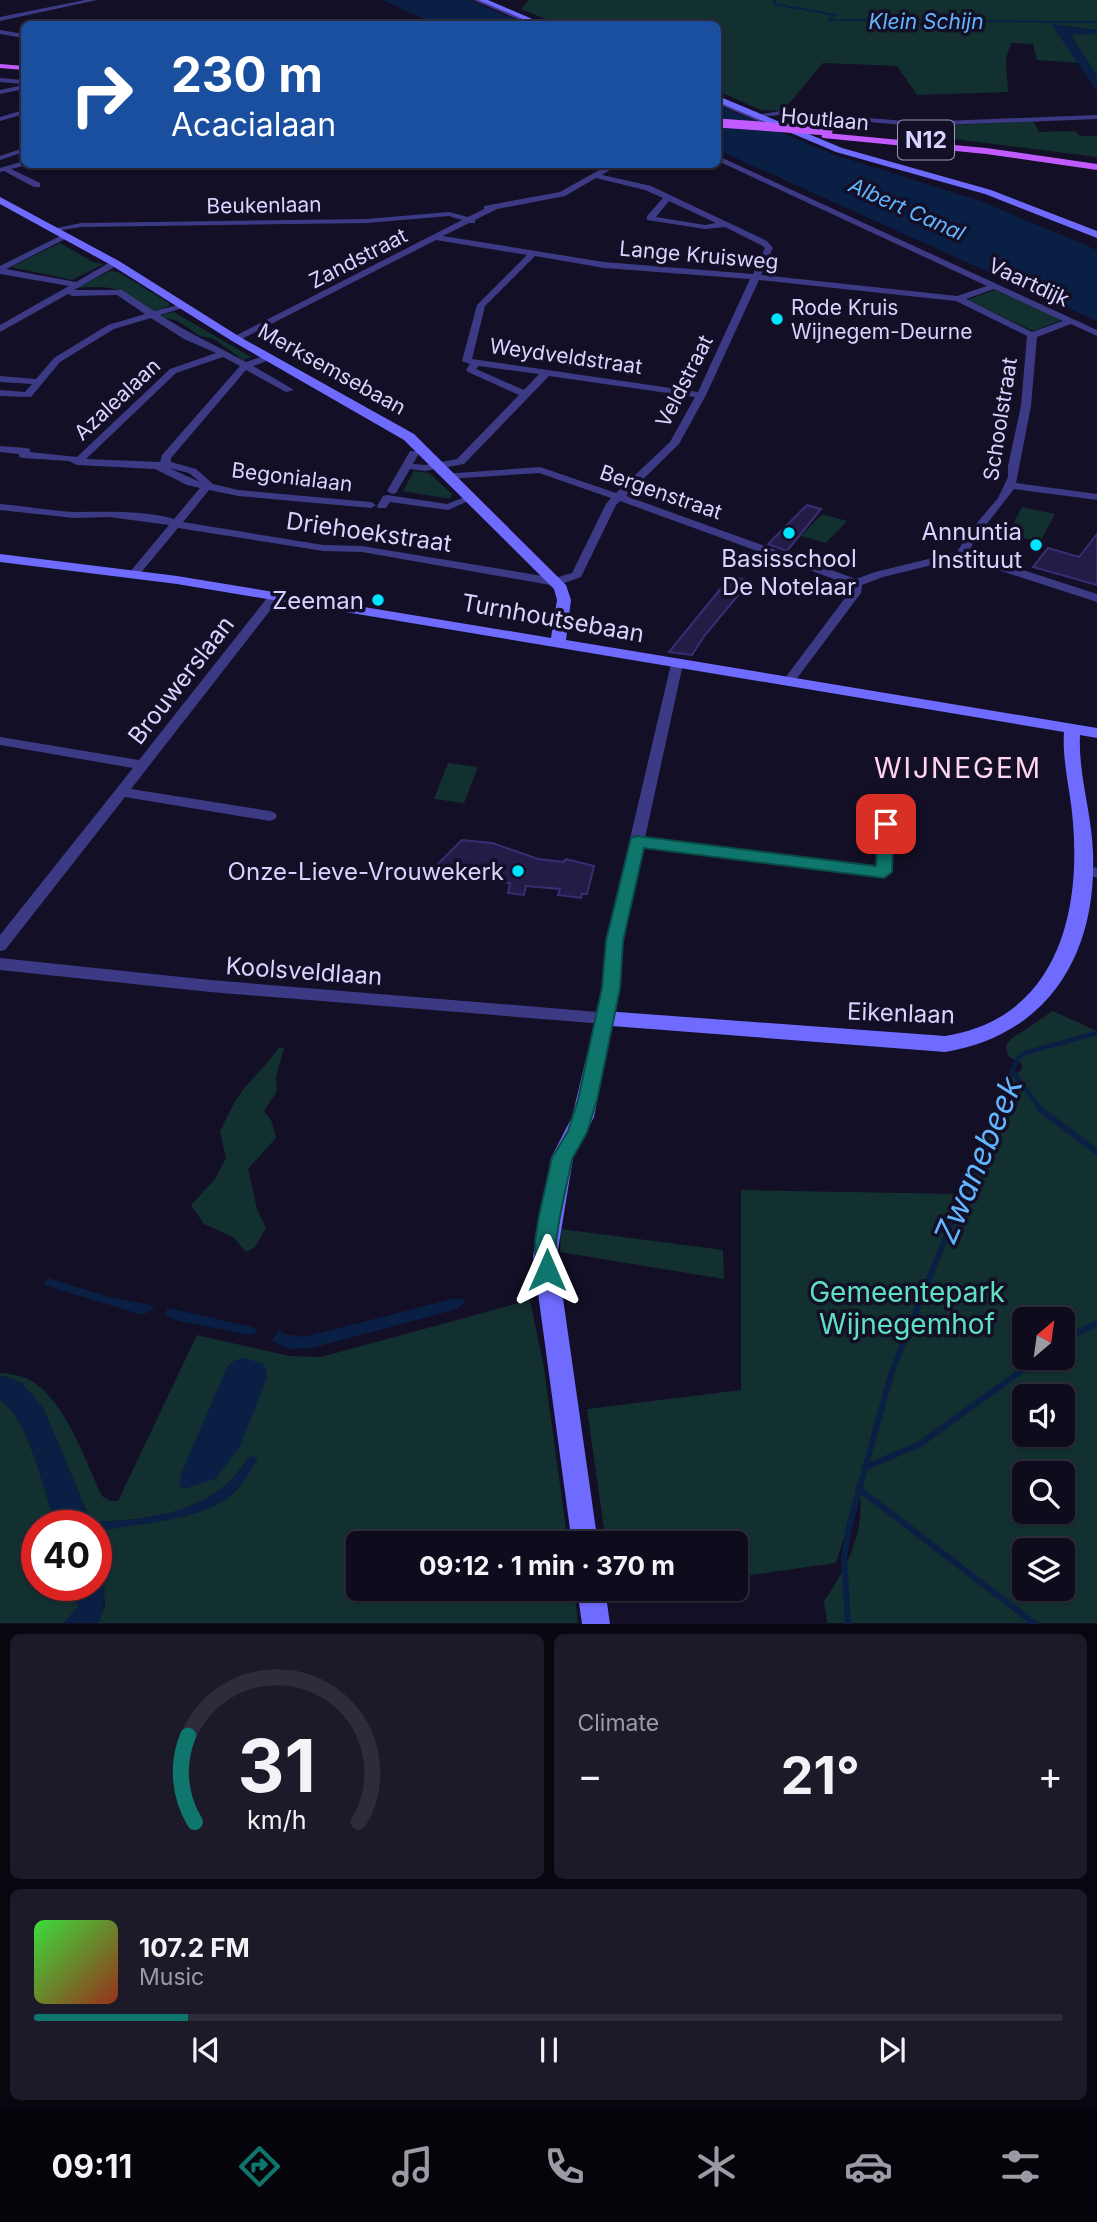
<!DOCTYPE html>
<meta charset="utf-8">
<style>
body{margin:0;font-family:Inter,sans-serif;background:#1c1929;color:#f1f3f6;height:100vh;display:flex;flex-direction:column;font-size:26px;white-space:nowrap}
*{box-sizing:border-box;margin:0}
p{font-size:23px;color:#9b9ba3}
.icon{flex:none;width:38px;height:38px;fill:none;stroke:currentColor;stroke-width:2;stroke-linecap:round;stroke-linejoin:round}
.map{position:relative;height:1624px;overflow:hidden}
.details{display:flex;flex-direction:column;gap:10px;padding:10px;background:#08060f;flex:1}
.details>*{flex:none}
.top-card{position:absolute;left:21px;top:21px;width:700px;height:147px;border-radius:10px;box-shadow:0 2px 5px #0004,0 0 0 2px #2e2b3b;background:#1a4fa0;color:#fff;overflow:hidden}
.needle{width:46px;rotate:29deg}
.controls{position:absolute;left:1012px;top:1307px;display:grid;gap:14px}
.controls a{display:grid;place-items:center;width:63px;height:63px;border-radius:10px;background:#0e0b1c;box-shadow:0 2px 5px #0004,0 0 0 2px #2e2b3b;font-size:35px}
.speed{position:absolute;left:21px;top:1510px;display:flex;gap:14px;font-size:35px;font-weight:700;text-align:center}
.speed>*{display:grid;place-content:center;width:91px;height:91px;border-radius:50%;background:#0e0b1c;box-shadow:0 2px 5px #0004,0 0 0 2px #2e2b3b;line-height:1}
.speed .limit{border:10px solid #d22;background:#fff;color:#111}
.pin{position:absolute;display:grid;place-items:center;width:60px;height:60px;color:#fff;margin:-30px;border-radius:14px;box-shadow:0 4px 10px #0006}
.me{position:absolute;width:77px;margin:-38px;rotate:0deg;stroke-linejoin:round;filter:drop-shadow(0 0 5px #0008)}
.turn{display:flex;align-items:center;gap:24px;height:147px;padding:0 35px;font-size:32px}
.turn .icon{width:91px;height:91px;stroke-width:2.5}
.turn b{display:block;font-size:49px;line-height:60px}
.big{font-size:52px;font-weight:700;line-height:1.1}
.details .tile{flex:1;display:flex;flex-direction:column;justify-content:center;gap:10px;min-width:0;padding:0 24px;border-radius:10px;background:#1c1929}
.details .dial{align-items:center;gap:0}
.dial svg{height:182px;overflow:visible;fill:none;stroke:#2e2b3b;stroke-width:7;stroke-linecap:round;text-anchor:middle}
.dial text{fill:#f1f3f6;stroke:none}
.song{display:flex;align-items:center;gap:21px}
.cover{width:84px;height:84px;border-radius:10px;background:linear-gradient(135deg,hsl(120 70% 55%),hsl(10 70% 35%))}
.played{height:7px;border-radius:4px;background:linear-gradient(90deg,#0f766e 15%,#2e2b3b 15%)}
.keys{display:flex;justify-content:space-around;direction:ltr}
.heat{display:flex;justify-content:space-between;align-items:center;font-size:38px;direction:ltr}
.details .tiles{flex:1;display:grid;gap:10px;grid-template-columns:1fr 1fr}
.tile:last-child{grid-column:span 2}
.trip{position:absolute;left:346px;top:1531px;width:402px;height:70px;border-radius:10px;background:#0e0b1c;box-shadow:0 2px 5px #0004,0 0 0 2px #2e2b3b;font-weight:700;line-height:70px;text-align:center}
.tabs{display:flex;height:112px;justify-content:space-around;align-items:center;background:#06040b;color:#9b9ba3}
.tabs .icon{width:49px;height:49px}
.tabs .on{color:#0f766e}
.tabs b{font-size:32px;color:#f1f3f6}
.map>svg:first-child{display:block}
.green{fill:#12302f;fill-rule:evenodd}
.water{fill:#0a1f44}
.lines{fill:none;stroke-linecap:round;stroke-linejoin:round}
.stream-far2{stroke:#0a1f44;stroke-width:2}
.stream-far1{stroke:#0a1f44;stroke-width:4.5}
.stream{stroke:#0a1f44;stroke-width:6}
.building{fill:#241b47;stroke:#3b2d73;stroke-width:2}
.street{fill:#3d3a85;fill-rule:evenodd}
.secondary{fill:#6f6bff;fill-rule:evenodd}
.primary{fill:#c25bff;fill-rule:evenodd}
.primary-bridge{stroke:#c25bff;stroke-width:9}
.route{fill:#0f766e;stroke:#0a4d48;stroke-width:2}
.poi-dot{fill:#00e5ff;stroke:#130f26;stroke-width:2.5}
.labels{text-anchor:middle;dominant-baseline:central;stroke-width:7;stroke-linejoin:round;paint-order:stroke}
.far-water-label{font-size:21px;font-style:italic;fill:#62b6ff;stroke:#130f26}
.far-street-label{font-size:21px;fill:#d9d4ff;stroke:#130f26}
.far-poi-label{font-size:21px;fill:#d9d4ff;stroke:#130f26;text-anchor:start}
.shield{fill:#130f26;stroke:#9e99be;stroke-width:2}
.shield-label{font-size:23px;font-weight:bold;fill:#d9d4ff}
.poi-label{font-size:24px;fill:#d9d4ff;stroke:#130f26;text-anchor:end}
.street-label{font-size:24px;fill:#d9d4ff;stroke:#130f26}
.quarter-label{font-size:28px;letter-spacing:2px;fill:#ffd6f0;stroke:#130f26}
.near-park-label{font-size:28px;fill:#5fe0c0;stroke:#130f26}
.near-water-label{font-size:32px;font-style:italic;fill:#62b6ff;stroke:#130f26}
</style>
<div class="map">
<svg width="1097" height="1624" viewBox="0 0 1097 1624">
<rect width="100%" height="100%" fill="#130f26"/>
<g class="green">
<path d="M529 0H1097V30L1052 24 1079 63 1037 60 1033 44 1011 43 1006 58 1008 92 917 95 897 66 823 63 783 111 761 110 718 91V24H558L521 9Z"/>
<path d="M1071 34H1097V76L1071 35Z"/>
<path d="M1033 121 1039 132 1075 131 1080 136H1097V157L954 139 953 134 947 130 924 127Z"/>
<path d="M60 243 93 262 104 264 72 280 11 267Z"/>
<path d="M110 271 118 272 169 303V306L153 311C121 289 116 285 76 288Z"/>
<path d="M995 290 1062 320 1033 331 967 300Z"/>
<path d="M174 312 251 357 243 360 214 339 200 336 178 321 162 317 164 314Z"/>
<path d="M414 471 429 473 452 494 450 499 403 491Z"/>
<path d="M1022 507 1055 514 1040 542 1008 534Z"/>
<path d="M822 514 847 521 826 543 801 536Z"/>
<path d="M448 763 478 767 464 803 434 799Z"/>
<path d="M1053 1011 1097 1031V1623H827L824 1601C848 1567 866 1529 859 1488L836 1563 737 1577V1544L606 1543 587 1409 741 1390V1190L962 1194 1005 1079 1009 1074 1019 1072 1022 1069V1064L1008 1056 1006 1046 1011 1039ZM1024 1320H1062V1358H1024ZM1024 1396H1062V1435H1024ZM1024 1474H1062V1512H1024ZM1024 1550H1062V1589H1024Z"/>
<path d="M279 1047 284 1048 276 1077 277 1091 264 1111 272 1122 276 1138 248 1169 257 1209 266 1228 255 1247 246 1252 233 1237 204 1224 191 1205 215 1179 226 1158 220 1132C226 1118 233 1104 242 1091 254 1076 268 1064 279 1047Z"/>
<path d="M561 1229 723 1250 724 1279 560 1252Z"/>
<path d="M530 1300 544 1368 568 1543 359 1544V1589H574L578 1623H98L105 1605 96 1532 198 1511 227 1499 249 1458C239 1470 230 1485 217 1494 186 1516 128 1521 91 1522L43 1407 5 1376 0 1377V1373C15 1374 29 1377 40 1387 70 1414 85 1460 102 1496L110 1501H118L197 1335 289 1356 321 1357Z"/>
<path d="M0 1400C29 1418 45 1494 56 1526H37V1586H75L78 1607 64 1623H0Z"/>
</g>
<g class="water">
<path d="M382 0H469L527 24H436Z"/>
<path d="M1051 24 1097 30V34L1071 35 1097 76V91Z"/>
<path d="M718 105 832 154 980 201 1097 250V321L718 150Z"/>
<path d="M48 1278 109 1297 155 1306 147 1313 140 1314 53 1288 44 1284Z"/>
<path d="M452 1299H462L465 1302 457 1309 312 1348 290 1349 272 1341 279 1330 285 1334 304 1337Z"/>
<path d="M168 1308 248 1326 255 1328 257 1333 250 1335 179 1321 164 1315Z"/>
<path d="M244 1358 264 1364 267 1374 263 1388 240 1447 215 1479 184 1489 179 1485 181 1474 227 1367 235 1360Z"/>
<path d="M5 1376 22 1383 43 1407 91 1522C152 1520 216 1512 250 1456L258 1458C249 1472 242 1487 229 1497 197 1522 135 1523 96 1532V1526H56C46 1496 28 1415 0 1400V1377Z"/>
<path d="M96 1541C105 1561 109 1605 98 1623H64L78 1607 75 1586H96Z"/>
</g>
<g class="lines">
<path class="stream-far2" d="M775 0 774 4 835 15 829 20 1097 22"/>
<g class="stream-far1">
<path d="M1012 1071 1042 1111"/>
<path d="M996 1111 1018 1058 1025 1053 1097 1033"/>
</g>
<g class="stream">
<path d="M1040 1109 1097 1152"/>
<path d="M1062 1341 1097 1323"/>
<path d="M864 1468 920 1444 1039 1358"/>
<path d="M858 1488 1035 1624"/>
<path d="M848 1624 844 1558 849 1527 891 1374 997 1109"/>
</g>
</g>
<g class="building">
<path d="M807 505 821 509 787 551 768 544Z"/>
<path d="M1097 534V585L1033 567 1048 548 1079 557Z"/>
<path d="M731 576 750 581 705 635 692 655 669 652Z"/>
<path d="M462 840 492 843 538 859 563 862 566 859 594 866 587 894H582L581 898 558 895 560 889 526 886 524 895 508 893 510 883 449 876 437 865Z"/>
</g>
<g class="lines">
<g class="street">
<path d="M85 0H97L0 21V17Z"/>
<path d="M473 0H481L536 24H529Z"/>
<path d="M0 30 24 34V38L0 34Z"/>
<path d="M0 78 23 80 24 84 0 82Z"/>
<path d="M24 85V89L0 94V90Z"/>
<path d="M718 100 755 115 780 111 918 122 1097 115V119L918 126 780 115 759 117 764 120 760 122 718 104Z"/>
<path d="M24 110V114L0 121V117Z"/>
<path d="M24 148V152L0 160V156Z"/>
<path d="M718 156 1097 330V336L1071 324 1037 337 1031 406 1016 483 1097 494V500L1014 489 979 534 968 552 1097 594V602L961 558 883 577 862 585 861 593 792 685 788 686 782 682 851 590 850 585 620 501 616 505 581 577 556 586 362 552 323 551 178 528 139 575 135 576 129 573 169 525 109 517 74 518 0 510V504C25 506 51 511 76 512 109 512 142 510 174 519L200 488 187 485 155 469 77 465 69 461 23 458 19 457V454L0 452V446L26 448 30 449V452L77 457 170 369 216 353 184 339 151 318 114 329 60 362 31 397 0 396V390L25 392 32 384 0 382V376L36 379 54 358 108 325 145 314 117 295 72 296 68 294 0 332V325L69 286 0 274V266L66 233 70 235 69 237 6 269 76 282 112 261H118V265L74 290H122L154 311 186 303V307L160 315C188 333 217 346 246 362L266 355H272V359L253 366 294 390 286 392 246 370 171 458V462L196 469 213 484 238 490 371 502 376 505 371 508 238 496 209 490 183 522 323 545 362 546 555 578 572 573 606 504 611 498 539 473 447 479 442 476 443 474 540 467 616 493 670 442 695 397 549 376 464 464 425 471 410 469 396 493 392 494 387 491 410 451H418L419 453 413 464 425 465 457 459 519 395 468 372 466 370 470 364 462 361 477 305 527 255 436 240 236 342 231 339 233 337 462 220 449 216 367 223 81 227 56 231 52 229 81 223 367 219 449 212 468 217 484 209V206L560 192 610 164H619L602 175 651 186 767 241 773 248 761 275 957 296 987 286 718 161ZM596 178 645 190 663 198 647 216V220L705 229 725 227 761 245 765 248 753 274 604 262 443 236 469 223H475V220L497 209 565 196ZM669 201 716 223 705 225 656 217ZM535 256 604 268 750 279 698 392 472 359 485 306ZM759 280 956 301 1027 336 1021 406 1008 466V477L998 498 971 530 957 552 875 572 856 579 626 496 679 444 706 395ZM994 289 1063 321 1032 332 966 299ZM223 357 240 366 162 455 160 462 86 459 176 373ZM479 366 539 374 524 390 476 369ZM169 468 189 473 200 482Z"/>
<path d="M24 161 27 165 11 169 40 183V187H34L4 171 0 172V168Z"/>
<path d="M387 495 447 504 470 495 475 498 448 510 390 502 386 508H378L377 506 383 496Z"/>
<path d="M275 592 281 596 279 599 131 789 270 811 275 813 277 816 275 819 270 821 125 797 5 950 0 951V935L133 768 0 745V737L139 760 271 593Z"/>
<path d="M677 660 683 664 645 838 877 866 881 799 888 795 895 799 891 872 889 875 884 877 642 847 622 941 619 988 612 1018 610 1022 604 1024 210 992 0 970V958L210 980 598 1012 603 988 606 941 671 664Z"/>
<path d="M1095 867 1097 868V878L1090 875 1088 872Z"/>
</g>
<g class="secondary">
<path d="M478 0H488L544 24H535Z"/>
<path d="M718 96 842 148 991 190 1097 231V238L985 194 836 152 718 102Z"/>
<path d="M0 197 119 261 240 337 414 434 566 585 571 600 566 640 1097 728V738L1080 735C1078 774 1092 814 1093 853 1097 953 1049 1035 945 1052L612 1026 594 1117 573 1158 557 1256 598 1544H572L533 1256 551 1158 572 1117 597 1013 604 1011 945 1036C1054 1019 1081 918 1073 823 1071 792 1062 763 1064 732L177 584 0 562V554L177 576 551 638 557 600 554 589 404 440 232 341 111 265 0 204Z"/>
<path d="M577 1589H605L610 1624H582Z"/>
</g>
<g class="primary">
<path d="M0 64 24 66V70L0 68Z"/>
<path d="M826 133 986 148 1097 164V170L986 154 823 138 821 136Z"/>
</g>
<path class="primary-bridge" d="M718 123 828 131"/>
</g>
<path class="route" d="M886 819 894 824 892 872 884 878 644 848 623 941 620 988 597 1100 587 1132 572 1159 560 1216 556 1241 557 1270 554 1276 547 1279 539 1276 536 1270 535 1241 539 1216 552 1158 568 1131 578 1100 602 988 606 941 631 838 637 836 876 866 878 824Z"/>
<g class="poi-dot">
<circle cx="777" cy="319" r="7"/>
<circle cx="789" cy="533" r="7"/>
<circle cx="1036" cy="545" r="7"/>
<circle cx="378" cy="600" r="7"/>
<circle cx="518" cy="871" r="7"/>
</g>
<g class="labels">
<g class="far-water-label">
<text x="926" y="21">Klein Schijn</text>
<text transform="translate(907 209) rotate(24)">Albert Canal</text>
</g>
<g class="far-street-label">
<text transform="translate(825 119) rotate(5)">Houtlaan</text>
<text transform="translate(264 205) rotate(-1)">Beukenlaan</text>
<text transform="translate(699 255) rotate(5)">Lange Kruisweg</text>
<text transform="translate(358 258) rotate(-27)">Zandstraat</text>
<text transform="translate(1029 282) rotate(25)">Vaartdijk</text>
<text transform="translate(566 356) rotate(8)">Weydveldstraat</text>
<text transform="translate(332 369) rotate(29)">Merksemsebaan</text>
<text transform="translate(684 381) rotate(-63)">Veldstraat</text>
<text transform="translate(117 399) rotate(-43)">Azalealaan</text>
<text transform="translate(1000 419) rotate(-81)">Schoolstraat</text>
<text transform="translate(292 477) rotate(7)">Begonialaan</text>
<text transform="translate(661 492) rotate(19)">Bergenstraat</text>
</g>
<g class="far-poi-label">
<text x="791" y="307">Rode Kruis<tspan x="791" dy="24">Wijnegem-Deurne</tspan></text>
</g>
<rect class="shield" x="898" y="120.5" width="56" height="39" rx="5"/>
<g class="shield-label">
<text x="926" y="140">N12</text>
</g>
<g class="poi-label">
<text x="1022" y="531">Annuntia<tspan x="1022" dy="28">Instituut</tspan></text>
<text x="789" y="558" text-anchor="middle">Basisschool<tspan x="789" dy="28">De Notelaar</tspan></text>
<text x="364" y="600">Zeeman</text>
<text x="504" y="871">Onze-Lieve-Vrouwekerk</text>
</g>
<g class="street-label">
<text transform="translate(369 532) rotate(8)">Driehoekstraat</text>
<text transform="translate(553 618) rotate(10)">Turnhoutsebaan</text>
<text transform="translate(181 680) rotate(-52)">Brouwerslaan</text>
<text transform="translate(304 971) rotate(4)">Koolsveldlaan</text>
<text transform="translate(901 1013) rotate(2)">Eikenlaan</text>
</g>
<g class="quarter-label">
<text x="958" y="768">WIJNEGEM</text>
</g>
<g class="near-park-label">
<text x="907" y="1292">Gemeentepark<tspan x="907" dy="32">Wijnegemhof</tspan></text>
</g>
<g class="near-water-label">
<text transform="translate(978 1160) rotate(-67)">Zwanebeek</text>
</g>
</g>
</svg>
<div class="controls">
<a><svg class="needle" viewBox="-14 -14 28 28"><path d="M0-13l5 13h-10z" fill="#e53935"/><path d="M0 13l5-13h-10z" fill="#9b9ba3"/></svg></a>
<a><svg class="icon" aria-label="sound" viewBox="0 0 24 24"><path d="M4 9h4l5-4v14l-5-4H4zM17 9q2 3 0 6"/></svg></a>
<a><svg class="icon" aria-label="search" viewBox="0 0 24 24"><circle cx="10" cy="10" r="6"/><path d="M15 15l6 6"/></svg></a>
<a><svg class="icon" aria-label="layers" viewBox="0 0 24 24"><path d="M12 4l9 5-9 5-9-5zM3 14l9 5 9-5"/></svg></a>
</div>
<div class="speed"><div class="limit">40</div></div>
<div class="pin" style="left:886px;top:824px;background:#d93025"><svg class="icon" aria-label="arrive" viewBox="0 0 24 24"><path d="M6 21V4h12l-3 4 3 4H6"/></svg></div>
<svg class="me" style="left:547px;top:1270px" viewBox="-20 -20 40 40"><path d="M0-17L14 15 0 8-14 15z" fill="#0f766e" stroke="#fff" stroke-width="4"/></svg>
<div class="trip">09:12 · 1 min · 370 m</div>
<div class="top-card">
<div class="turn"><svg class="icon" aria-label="right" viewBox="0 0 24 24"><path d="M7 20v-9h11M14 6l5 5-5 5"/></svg><div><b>230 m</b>Acacialaan</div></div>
</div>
</div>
<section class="details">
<div class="tiles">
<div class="tile dial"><svg viewBox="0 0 100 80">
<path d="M14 69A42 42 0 1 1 86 69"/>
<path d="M14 69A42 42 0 0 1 11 31" stroke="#0f766e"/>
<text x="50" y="56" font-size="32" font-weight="700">31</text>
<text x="50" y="72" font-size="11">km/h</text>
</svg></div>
<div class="tile"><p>Climate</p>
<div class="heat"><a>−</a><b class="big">21°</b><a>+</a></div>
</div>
<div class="tile">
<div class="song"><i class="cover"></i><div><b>107.2 FM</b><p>Music</p></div></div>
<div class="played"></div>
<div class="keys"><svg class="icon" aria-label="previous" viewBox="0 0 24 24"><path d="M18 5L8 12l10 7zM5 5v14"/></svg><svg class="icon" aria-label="pause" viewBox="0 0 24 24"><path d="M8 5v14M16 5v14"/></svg><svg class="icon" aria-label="next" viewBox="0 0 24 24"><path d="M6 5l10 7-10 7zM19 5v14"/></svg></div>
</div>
</div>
</section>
<nav class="tabs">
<b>09:11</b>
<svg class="icon on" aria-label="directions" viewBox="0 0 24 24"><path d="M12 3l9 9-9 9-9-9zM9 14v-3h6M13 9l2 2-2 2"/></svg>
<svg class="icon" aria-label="music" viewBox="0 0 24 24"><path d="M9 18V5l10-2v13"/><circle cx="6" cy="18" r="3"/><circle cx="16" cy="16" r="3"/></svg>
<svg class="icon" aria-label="phone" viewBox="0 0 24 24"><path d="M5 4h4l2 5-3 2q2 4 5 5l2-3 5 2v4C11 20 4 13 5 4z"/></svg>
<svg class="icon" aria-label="climate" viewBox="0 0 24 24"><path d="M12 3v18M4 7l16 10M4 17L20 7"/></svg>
<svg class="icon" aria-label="car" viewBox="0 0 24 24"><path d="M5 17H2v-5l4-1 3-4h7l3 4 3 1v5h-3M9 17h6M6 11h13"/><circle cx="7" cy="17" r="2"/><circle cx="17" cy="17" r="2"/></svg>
<svg class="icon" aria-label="filters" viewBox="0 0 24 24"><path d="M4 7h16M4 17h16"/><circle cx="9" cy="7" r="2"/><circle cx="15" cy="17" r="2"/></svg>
</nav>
